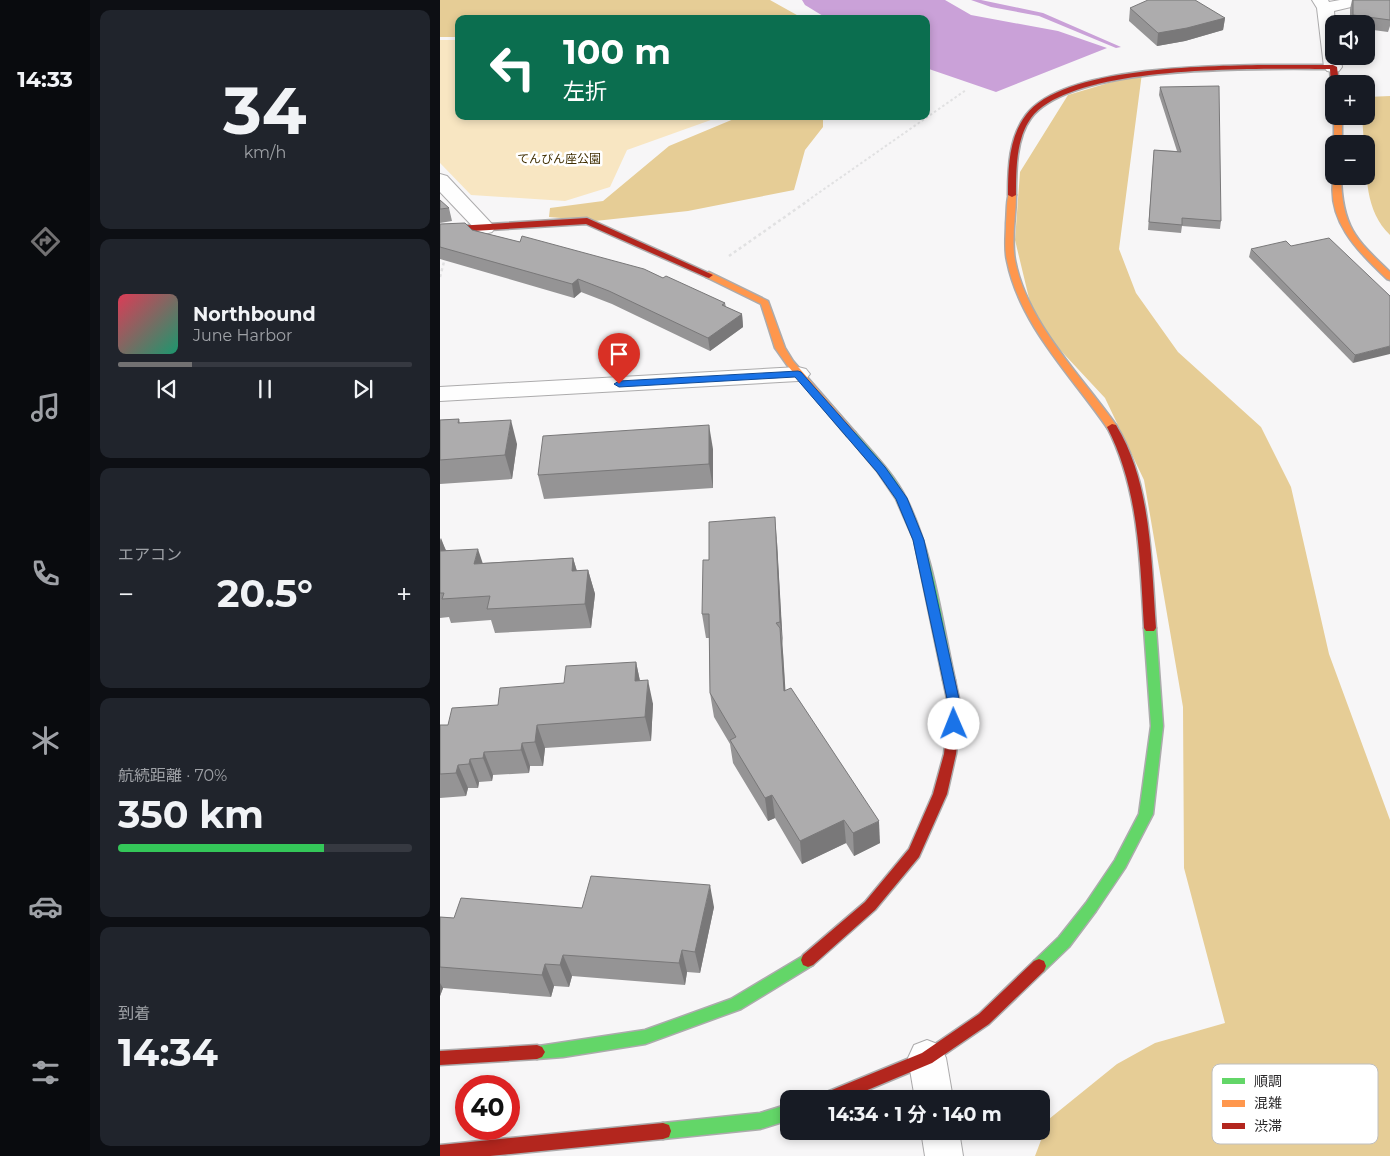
<!DOCTYPE html>
<html lang="ja">
<meta charset="utf-8">
<style>
body{margin:0;font-family:Montserrat,"Noto Sans JP",sans-serif;background:#20242c;color:#f1f3f6;height:100vh;display:flex;flex-direction:column;font-size:19px;white-space:nowrap}
*{box-sizing:border-box;margin:0}
p{font-size:16px;color:#9ea1a6}
.icon{flex:none;width:28px;height:28px;fill:none;stroke:currentColor;stroke-width:2;stroke-linecap:round;stroke-linejoin:round}
.map{position:relative;flex:1;overflow:hidden}
.drawer{display:flex;flex-direction:column;gap:10px;padding:10px;background:#0d0f14;width:350px}
.drawer>*{flex:none}
.guide{position:absolute;left:15px;top:15px;width:475px;height:105px;border-radius:10px;box-shadow:0 2px 8px #0003;background:#0b6e4f;color:#fff;overflow:hidden}
.controls{position:absolute;left:885px;top:15px;display:grid;gap:10px}
.controls a{display:grid;place-items:center;width:50px;height:50px;border-radius:10px;background:#171b24;box-shadow:0 2px 8px #0003;font-size:25px}
.speed{position:absolute;left:15px;top:1075px;display:flex;gap:10px;font-size:25px;font-weight:700;text-align:center}
.speed>*{display:grid;place-content:center;width:65px;height:65px;border-radius:50%;background:#171b24;box-shadow:0 2px 8px #0003;line-height:1}
.speed .limit{border:8px solid #d22;background:#fff;color:#111}
.pin{position:absolute;display:grid;place-items:center;width:42px;height:42px;color:#fff;margin:-51px -21px;border-radius:50% 50% 50% 0;rotate:-45deg;box-shadow:0 0 5px #0007}
.pin .icon{rotate:45deg}
.me{position:absolute;width:55px;margin:-28px;rotate:359deg;stroke-linejoin:round;filter:drop-shadow(0 0 4px #0008)}
.turn{display:flex;align-items:center;gap:18px;height:105px;padding:0 25px;font-size:22px}
.turn .icon{width:65px;height:65px;stroke-width:2.5}
.turn b{display:block;font-size:35px;line-height:42px}
.big{font-size:38px;font-weight:700;line-height:1.1}
.drawer .tile{flex:1;display:flex;flex-direction:column;justify-content:center;gap:8px;min-width:0;padding:0 18px;border-radius:10px;background:#20242c}
.drawer .dial{align-items:center;gap:0}
.dial b{font-size:65px;line-height:1}
.song{display:flex;align-items:center;gap:15px}
.cover{width:60px;height:60px;border-radius:8px;background:linear-gradient(135deg,hsl(350 70% 55%),hsl(160 70% 35%))}
.played{height:5px;border-radius:2px;background:linear-gradient(90deg,#727172 25%,#363941 25%)}
.keys{display:flex;justify-content:space-around;direction:ltr}
.heat{display:flex;justify-content:space-between;align-items:center;font-size:28px;direction:ltr}
.charge{height:8px;border-radius:4px;background:linear-gradient(90deg,#34c759 70%,#363941 0)}
.trip{position:absolute;left:340px;top:1090px;width:270px;height:50px;border-radius:10px;background:#171b24;box-shadow:0 2px 8px #0003;font-weight:700;line-height:50px;text-align:center}
main{display:flex;flex:1;min-height:0}
.menu{display:flex;flex-direction:column;width:90px;justify-content:space-around;align-items:center;background:#090b0e;color:#9ea1a6}
.menu .icon{width:35px;height:35px}
.menu .active{color:#727172}
.menu b{font-size:22px;color:#f1f3f6}
.map>svg:first-child{display:block}
.green{fill:#f8e6c2}
.forest{fill:#e6cd96}
.water{fill:#caa1d8}
.lines{fill:none;stroke-linecap:round;stroke-linejoin:round}
.stream{fill:#caa1d8;fill-rule:evenodd}
.street-casing{stroke:#acabac;stroke-width:2}
.fast-casing{stroke:#acabac;stroke-width:3}
.slow-casing{stroke:#acabac;stroke-width:3}
.jam-casing{stroke:#acabac;stroke-width:3}
.path-far1{stroke:#e1e1e2;stroke-width:2;stroke-dasharray:2.5 2.5;stroke-linecap:butt}
.path{stroke:#e1e1e2;stroke-width:2.5;stroke-dasharray:3 3;stroke-linecap:butt}
.street{fill:#fefefe;fill-rule:evenodd}
.fast{fill:#63d668;fill-rule:evenodd}
.slow{fill:#ff974d;fill-rule:evenodd}
.jam{fill:#b3261e;fill-rule:evenodd}
.wall{fill:#959495}
.shaded-wall{fill:#797879}
.building{fill:#adacad;stroke:#797879}
.route{fill:#1a73e8;stroke:#114b97}
.labels{text-anchor:middle;dominant-baseline:central;stroke-width:5;stroke-linejoin:round;paint-order:stroke}
.far-park-label{font-size:12px;fill:#412f02;stroke:#fff}
.key{fill:#fff;stroke:#bfbfbf;stroke-width:1}
.key-label{font-size:14px;fill:#2a292a}
</style>
<main>
<nav class="menu">
<b>14:33</b>
<svg class="icon active" aria-label="directions" viewBox="0 0 24 24"><path d="M12 3l9 9-9 9-9-9zM9 14v-3h6M13 9l2 2-2 2"/></svg>
<svg class="icon" aria-label="music" viewBox="0 0 24 24"><path d="M9 18V5l10-2v13"/><circle cx="6" cy="18" r="3"/><circle cx="16" cy="16" r="3"/></svg>
<svg class="icon" aria-label="phone" viewBox="0 0 24 24"><path d="M5 4h4l2 5-3 2q2 4 5 5l2-3 5 2v4C11 20 4 13 5 4z"/></svg>
<svg class="icon" aria-label="climate" viewBox="0 0 24 24"><path d="M12 3v18M4 7l16 10M4 17L20 7"/></svg>
<svg class="icon" aria-label="car" viewBox="0 0 24 24"><path d="M5 17H2v-5l4-1 3-4h7l3 4 3 1v5h-3M9 17h6M6 11h13"/><circle cx="7" cy="17" r="2"/><circle cx="17" cy="17" r="2"/></svg>
<svg class="icon" aria-label="filters" viewBox="0 0 24 24"><path d="M4 7h16M4 17h16"/><circle cx="9" cy="7" r="2"/><circle cx="15" cy="17" r="2"/></svg>
</nav>
<section class="drawer">
<div class="tile dial"><b>34</b><p>km/h</p></div>
<div class="tile">
<div class="song"><i class="cover"></i><div><b>Northbound</b><p>June Harbor</p></div></div>
<div class="played"></div>
<div class="keys"><svg class="icon" aria-label="previous" viewBox="0 0 24 24"><path d="M18 5L8 12l10 7zM5 5v14"/></svg><svg class="icon" aria-label="pause" viewBox="0 0 24 24"><path d="M8 5v14M16 5v14"/></svg><svg class="icon" aria-label="next" viewBox="0 0 24 24"><path d="M6 5l10 7-10 7zM19 5v14"/></svg></div>
</div>
<div class="tile"><p>エアコン</p>
<div class="heat"><a>−</a><b class="big">20.5°</b><a>+</a></div>
</div>
<div class="tile"><p>航続距離 · 70%</p><b class="big">350 km</b><div class="charge"></div></div>
<div class="tile"><p>到着</p><b class="big">14:34</b></div>
</section>
<div class="map">
<svg width="950" height="1156" viewBox="0 0 950 1156">
<rect width="100%" height="100%" fill="#f7f6f7"/>
<path class="green" d="M0 40H19V116H282L187 150 170 187 125 201 31 195 0 163Z"/>
<g class="forest">
<path d="M0 0H330L364 19H19V37H0Z"/>
<path d="M702 73 679 249 696 293 738 352 821 427 851 487 889 654 950 820V1156H595L609 1119 677 1064 715 1043 785 1023 744 868 743 707 704 480 665 398 595 323 575 240 580 172 628 95Z"/>
<path d="M950 96V235C925 211 926 175 926 144H924L922 116H926L927 97Z"/>
<path d="M301 116H383V127L365 150 354 190 248 211 155 221 109 217 110 208 163 201 229 146Z"/>
</g>
<path class="water" d="M362 0H505L531 15 618 31 667 48 556 92 486 68V19H388L365 5Z"/>
<g class="lines">
<path class="stream" d="M531 0H541L603 13 681 47 676 48 599 16 551 7Z"/>
<defs>
<g id="street">
<path d="M872 0H888L889 2 900 0H930L928 3 894 11 895 24H894V56H900L902 67 899 71 893 72 887 71 884 67 877 8Z"/>
<path d="M0 174 7 176 52 224 55 228 52 232 45 234 38 232 0 192Z"/>
<path d="M358 367 366 369 370 374 366 379 358 381 0 401V387Z"/>
<path d="M487 1040 500 1045 506 1058 513 1099H475L468 1058 474 1045Z"/>
<path d="M481 1131H519L523 1156H485Z"/>
</g>
<g id="fast">
<path d="M411 431 415 432C433 453 454 474 466 498 493 551 502 622 515 680L513 683H505L503 680 474 540 456 499 437 471 406 434Z"/>
<path d="M710 624 714 625 716 628 723 726 713 814 685 868 656 911 629 947 604 971 599 973 594 971 592 966 594 961 619 937 646 903 675 860 699 814 711 726 704 628 706 625Z"/>
<path d="M368 953 373 955 375 960 373 965 301 1009 205 1044 123 1057 97 1059 92 1057 89 1052 92 1047 205 1030 291 999Z"/>
<path d="M349 1104V1120L320 1129 223 1139 217 1137 215 1131 217 1125 223 1123 320 1113Z"/>
</g>
<g id="slow">
<rect x="894" y="116" width="8" height="28"/>
<path d="M894 175 901 176C902 226 915 239 950 272V280L947 279C918 251 885 220 894 175Z"/>
<path d="M569 193 576 195C576 216 571 239 575 260 587 323 640 374 676 425L677 427 676 429H668C632 376 580 326 567 261 564 249 566 236 566 223 567 214 566 202 569 193Z"/>
<path d="M269 272 328 301 345 348 353 361 415 432 416 434 415 436H407L347 365 335 348 321 304 266 277 265 275Z"/>
</g>
<g id="jam">
<path d="M823 65H893L897 67 899 84H894V86L891 84 890 69C824 69 633 63 591 118 576 138 576 171 576 195L572 197 568 195C568 168 569 137 586 115 622 67 766 66 823 65Z"/>
<path d="M147 218 273 275 269 278 266 277 146 224 0 233V227Z"/>
<path d="M672 424 676 425C712 484 711 561 716 628L714 631H706L704 628C700 560 699 489 667 427Z"/>
<path d="M509 675 513 677 515 680 521 708 516 754 507 794 479 857 435 910 373 965 368 967 363 965 361 960 363 955 425 902 469 849 493 794 504 754 509 708 503 680 505 677Z"/>
<path d="M599 959 604 961 606 966 604 971 549 1024 492 1063 406 1099H379L382 1094 482 1053 539 1014 594 961Z"/>
<path d="M97 1045 102 1047 105 1052 102 1057 97 1059 0 1065V1051Z"/>
<path d="M223 1123 229 1125 231 1131 229 1137 223 1139 50 1156H0V1145Z"/>
</g>
</defs>
<use href="#street" class="street-casing"/>
<use href="#fast" class="fast-casing"/>
<use href="#slow" class="slow-casing"/>
<use href="#jam" class="jam-casing"/>
<path class="path-far1" d="M367 201 526 90"/>
<g class="path">
<path d="M289 256 369 200"/>
<path d="M0 277 5 258"/>
</g>
<use href="#street" class="street"/>
<use href="#fast" class="fast"/>
<use href="#slow" class="slow"/>
<use href="#jam" class="jam"/>
</g>
<g class="wall">
<path d="M912 0H950V26L948 32 926 29V24H910V9Z"/>
<path d="M690 8 785 18 783 30 745 41 717 46 689 21Z"/>
<path d="M720 87 781 221 780 229 742 226 741 233 708 230 714 150 737 151 719 95Z"/>
<path d="M9 208 12 221 0 223V209Z"/>
<path d="M0 224 32 230 223 278 285 303 286 307 302 314 303 327 270 351 172 304 141 292 134 298 0 259Z"/>
<path d="M851 246 950 296 913 363 809 257 811 249Z"/>
<path d="M19 419 20 423 77 444 72 479 0 484V420Z"/>
<path d="M273 449V488L104 499 98 475Z"/>
<path d="M0 538 6 550 42 563 133 558 137 571 148 570 155 594 151 628 55 633 51 620 11 623 9 617 0 618Z"/>
<path d="M337 542 345 690 440 843 414 856 406 843 362 864 335 818 328 821 293 763 290 744 274 717 270 693 269 638H266L262 614 269 560Z"/>
<path d="M196 662 200 681 213 704 211 741 105 748 103 766H90L89 773 53 775 52 781 39 782 38 788H28L26 796 0 798V725H8L58 705 124 683Z"/>
<path d="M274 907 260 973 247 972 245 985 132 976 129 987 114 986 111 997 3 988 0 996V917L14 918 142 908Z"/>
</g>
<g class="shaded-wall">
<path d="M785 18 783 30 745 41 717 46 718 33Z"/>
<path d="M138 279 141 292 134 298 132 284Z"/>
<path d="M302 314 303 327 270 351 268 338Z"/>
<path d="M950 346V354L913 363 915 355Z"/>
<path d="M71 420 77 444 72 479 65 455Z"/>
<path d="M269 425 273 449V488L269 464Z"/>
<path d="M335 517 337 542 343 646 340 622Z"/>
<path d="M1 538 10 562 0 556V543Z"/>
<path d="M38 549 46 573 34 564Z"/>
<path d="M133 558 140 582 132 571Z"/>
<path d="M148 570 155 594 151 628 145 604Z"/>
<path d="M340 628 343 652 347 714 344 691Z"/>
<path d="M196 662 201 686 195 681Z"/>
<path d="M208 680 213 704 211 741 205 717Z"/>
<path d="M97 725 105 748 103 766 95 742Z"/>
<path d="M82 743 90 766 89 773 81 750Z"/>
<path d="M44 752 53 775 52 781 43 758Z"/>
<path d="M30 759 39 782 38 788 29 764Z"/>
<path d="M18 765 28 788 26 796 16 773Z"/>
<path d="M332 795 335 818 328 821 325 798Z"/>
<path d="M404 820 406 843 362 864 360 841Z"/>
<path d="M439 821 440 843 414 856 413 833Z"/>
<path d="M270 885 274 907 260 973 255 952Z"/>
<path d="M242 950 247 972 245 985 239 963Z"/>
<path d="M123 955 132 976 129 987 120 965Z"/>
<path d="M105 964 114 986 111 997 102 975Z"/>
<path d="M0 983 3 988 0 996Z"/>
</g>
<g class="building">
<path d="M708 0H755L785 18 747 28 718 33 690 8Z"/>
<path d="M913 0H950V20L913 15Z"/>
<path d="M779 86 781 221 742 218V225L709 222 714 150 741 152 720 87Z"/>
<path d="M0 200 9 208 0 209Z"/>
<path d="M25 223 32 230 80 242 82 236 204 269 223 278 226 276 285 303 282 305 302 314 268 338 169 291 138 279 132 284 0 247V224Z"/>
<path d="M889 238 950 296V346L915 355 811 249 846 241 851 246Z"/>
<path d="M19 419 18 423 71 420 65 455 0 460V420Z"/>
<path d="M269 425V464L98 475 103 436Z"/>
<path d="M335 517 340 622 336 623 340 628 344 691 351 688 439 821 413 833 404 820 360 841 332 795 325 798 290 740 296 737 270 693 269 614H262L263 560H269V522Z"/>
<path d="M38 549 34 564 133 558 132 571 148 570 145 604 47 609 50 596 2 599 4 593H0V551Z"/>
<path d="M196 662 195 681 208 680 205 717 97 725 95 742 82 743 81 750 44 752 43 758 30 759 29 764 18 765 16 773 0 774V725H8L12 708 58 705 60 688 124 683 126 666Z"/>
<path d="M151 876 270 885 255 952 242 950 239 963 123 955 120 965 105 964 102 975 0 967V917L14 918 21 898 142 908Z"/>
</g>
<path class="route" d="M358 371 361 372 445 467 467 498 484 540 521 708 518 727H509L507 724 509 708 473 540 456 499 437 472 355 377 179 387 174 384 179 381Z"/>
<g class="labels">
<g class="far-park-label">
<text x="119" y="158">てんびん座公園</text>
</g>
</g>
<rect x="772" y="1064" width="166" height="80" rx="8" class="key"/>
<rect x="782" y="1078" width="23" height="6" fill="#63d668"/>
<rect x="782" y="1100" width="23" height="7" fill="#ff974d"/>
<rect x="782" y="1123" width="23" height="6" fill="#b3261e"/>
<g class="key-label">
<text x="814" y="1086">順調</text>
<text x="814" y="1108">混雑</text>
<text x="814" y="1131">渋滞</text>
</g>
</svg>
<div class="controls">
<a><svg class="icon" aria-label="sound" viewBox="0 0 24 24"><path d="M4 9h4l5-4v14l-5-4H4zM17 9q2 3 0 6"/></svg></a>
<a>+</a>
<a>−</a>
</div>
<div class="speed"><div class="limit">40</div></div>
<div class="pin" style="left:179px;top:384px;background:#d93025"><svg class="icon" aria-label="arrive" viewBox="0 0 24 24"><path d="M6 21V4h12l-3 4 3 4H6"/></svg></div>
<svg class="me" style="left:514px;top:724px" viewBox="-20 -20 40 40"><circle r="19" fill="#fff"/><path d="M0-13L10 11 0 6-10 11z" fill="#1a73e8"/></svg>
<div class="trip">14:34 · 1 分 · 140 m</div>
<div class="guide">
<div class="turn"><svg class="icon" aria-label="left" viewBox="0 0 24 24"><path d="M17 20v-9H6M10 6l-5 5 5 5"/></svg><div><b>100 m</b>左折</div></div>
</div>
</div>
</main>
